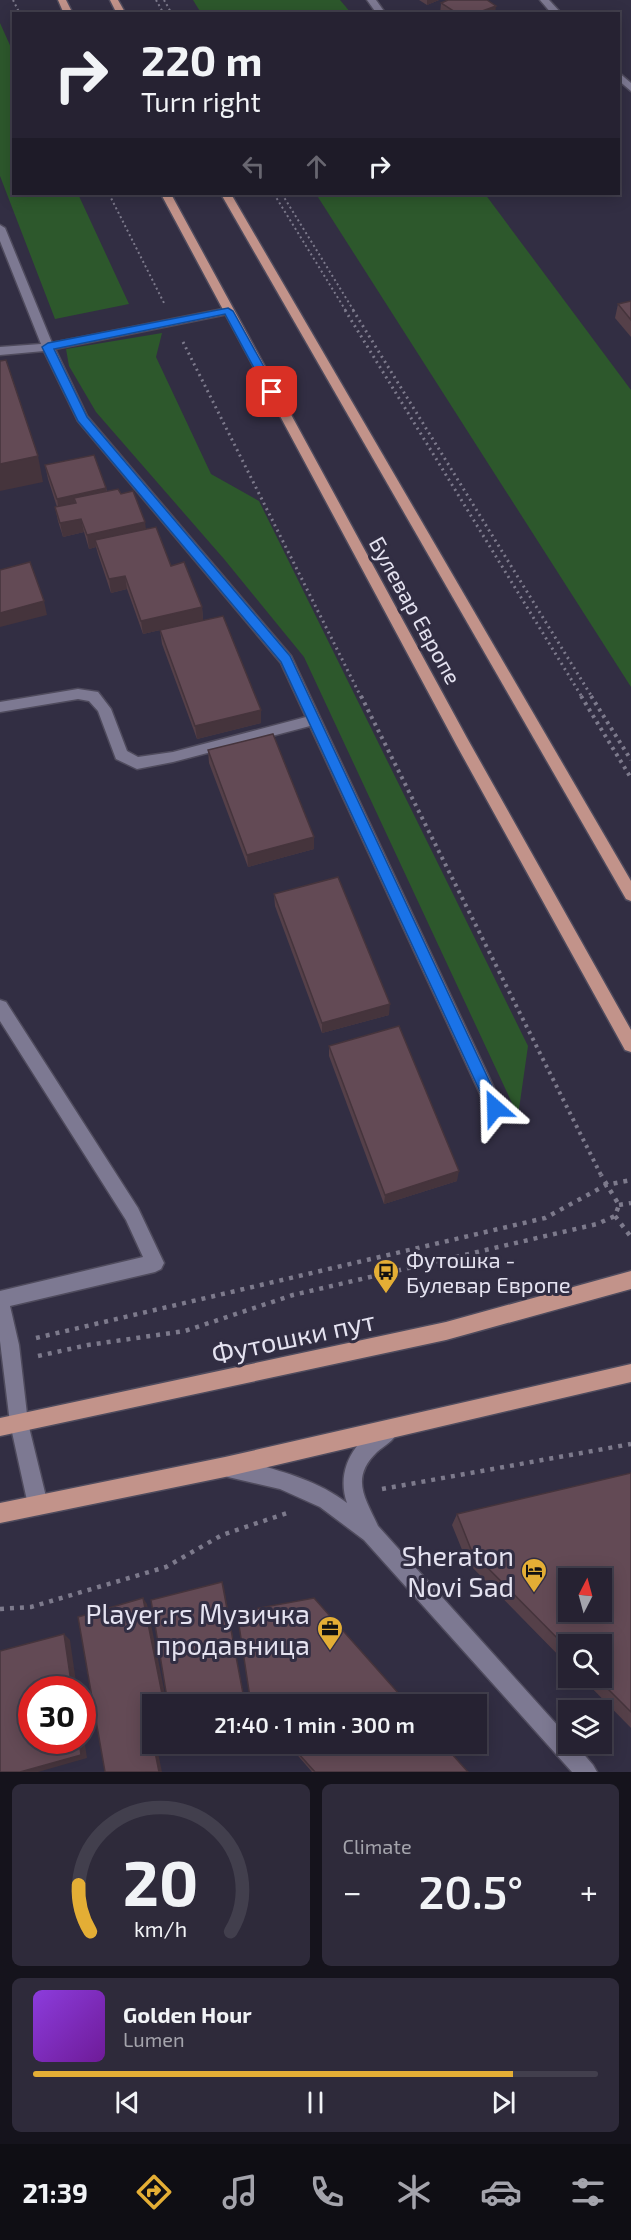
<!DOCTYPE html>
<meta charset="utf-8">
<style>
body{margin:0;font-family:"Exo 2",sans-serif;background:#2e2a3a;color:#f1f3f6;height:100vh;display:flex;flex-direction:column;font-size:22px;white-space:nowrap}
*{box-sizing:border-box;margin:0}
p{font-size:20px;color:#a4a4ac}
.icon{flex:none;width:33px;height:33px;fill:none;stroke:currentColor;stroke-width:2;stroke-linecap:round;stroke-linejoin:round}
.map{position:relative;height:1772px;overflow:hidden}
.side{display:flex;flex-direction:column;gap:12px;padding:12px;background:#15131c;flex:1}
.side>*{flex:none}
.hud{position:absolute;left:12px;top:12px;width:608px;height:183px;border-radius:0px;box-shadow:0 3px 15px #0003,0 0 0 2px #423f4d;background:#262232;color:#f1f3f6;overflow:hidden}
.needle{width:39px;rotate:6deg}
.buttons{position:absolute;left:558px;top:1568px;display:grid;gap:12px}
.buttons a{display:grid;place-items:center;width:54px;height:54px;border-radius:0px;background:#262232;box-shadow:0 3px 15px #0003,0 0 0 2px #423f4d;font-size:30px}
.speed{position:absolute;left:18px;top:1676px;display:flex;gap:12px;font-size:30px;font-weight:700;text-align:center}
.speed>*{display:grid;place-content:center;width:78px;height:78px;border-radius:50%;background:#262232;box-shadow:0 3px 15px #0003,0 0 0 2px #423f4d;line-height:1}
.speed .limit{border:9px solid #d22;background:#fff;color:#111}
.pin{position:absolute;display:grid;place-items:center;width:51px;height:51px;color:#fff;margin:-26px;border-radius:12px;box-shadow:0 3px 9px #0006}
.me{position:absolute;width:66px;margin:-33px;rotate:335deg;stroke-linejoin:round;filter:drop-shadow(0 0 4px #0008)}
.turn{display:flex;align-items:center;gap:21px;height:126px;padding:0 30px;font-size:27px}
.turn .icon{width:78px;height:78px;stroke-width:2.5}
.turn b{display:block;font-size:42px;line-height:51px}
.lanes{display:flex;align-items:center;height:57px;padding:0 30px;background:#0003;justify-content:center;gap:30px;direction:ltr}
.lanes .off{opacity:.35}
.big{font-size:45px;font-weight:600;line-height:1.1}
.side .widget{flex:1;display:flex;flex-direction:column;justify-content:center;gap:9px;min-width:0;padding:0 21px;border-radius:9px;background:#2e2a3a}
.side .dial{align-items:center;gap:0}
.dial svg{height:156px;overflow:visible;fill:none;stroke:#423f4d;stroke-width:7;stroke-linecap:round;text-anchor:middle}
.dial text{fill:#f1f3f6;stroke:none}
.song{display:flex;align-items:center;gap:18px}
.cover{width:72px;height:72px;border-radius:9px;background:linear-gradient(135deg,hsl(270 70% 55%),hsl(280 70% 35%))}
.played{height:6px;border-radius:3px;background:linear-gradient(90deg,#e4ae35 85%,#423f4d 85%)}
.keys{display:flex;justify-content:space-around;direction:ltr}
.heat{display:flex;justify-content:space-between;align-items:center;font-size:33px;direction:ltr}
.side .tiles{flex:1;display:grid;gap:12px;grid-template-columns:1fr 1fr}
.widget:last-child{grid-column:span 2}
.trip{position:absolute;left:142px;top:1694px;width:345px;height:60px;border-radius:0px;background:#262232;box-shadow:0 3px 15px #0003,0 0 0 2px #423f4d;font-weight:600;line-height:60px;text-align:center}
.dock{display:flex;height:96px;justify-content:space-around;align-items:center;background:#0f0e14;color:#a4a4ac}
.dock .icon{width:42px;height:42px}
.dock .on{color:#e4ae35}
.dock b{font-size:27px;color:#f1f3f6}
.map>svg:first-child{display:block}
.green{fill:#2d582c}
.lines{fill:none;stroke-linecap:round;stroke-linejoin:round}
.minor-casing{stroke:#4f4b5d;stroke-width:3}
.major-casing{stroke:#4f4b5d;stroke-width:3}
.path-far3{stroke:#7d7a8c;stroke-width:2;stroke-dasharray:2 3;stroke-linecap:butt}
.path-far2{stroke:#7d7a8c;stroke-width:3;stroke-dasharray:2 4;stroke-linecap:butt}
.path-far1{stroke:#7d7a8c;stroke-width:4;stroke-dasharray:3 4.5;stroke-linecap:butt}
.path{stroke:#7d7a8c;stroke-width:4.5;stroke-dasharray:4 6;stroke-linecap:butt}
.minor{fill:#7d7992;fill-rule:evenodd}
.major{fill:#c2938a;fill-rule:evenodd}
.wall{fill:#554049}
.shaded-wall{fill:#45343c}
.building{fill:#634a55;stroke:#45343c;stroke-width:1.5;fill-rule:evenodd}
.route{fill:#1a73e8;stroke:#114b97;stroke-width:1.5}
.labels{text-anchor:middle;dominant-baseline:central;stroke-width:6;stroke-linejoin:round;paint-order:stroke}
.street-label{font-size:22px;fill:#e4e2f0;stroke:#322e43}
.poi-label{font-size:22px;fill:#e4e2f0;stroke:#322e43;text-anchor:start}
.near-street-label{font-size:27px;fill:#e4e2f0;stroke:#322e43}
.near-poi-label{font-size:27px;fill:#e4e2f0;stroke:#322e43;text-anchor:end}
</style>
<div class="map">
<svg width="631" height="1772" viewBox="0 0 631 1772">
<rect width="100%" height="100%" fill="#322e43"/>
<g class="green">
<path d="M193 0H340L351 13H201Z"/>
<path d="M0 23 13 52 14 194H78L129 304 55 319 0 176Z"/>
<path d="M316 194H485L631 390V687Z"/>
<path d="M162 333 156 357 211 474 259 501 528 1046 518 1116 304 657 224 559 96 412 69 366 66 349Z"/>
</g>
<g class="lines">
<defs>
<g id="minor">
<path d="M367 0H376L386 14H377Z"/>
<path d="M540 0H549L562 14H552Z"/>
<path d="M618 72 631 83V91L618 80Z"/>
<path d="M0 225 5 228 52 343 228 308 234 311 228 314 55 349 87 416 291 656 501 1103 503 1108 501 1113 495 1116 489 1113 310 726 173 762 137 769 116 759 98 711 89 701 78 699 0 712V702L78 689 98 692 111 709 127 751 138 757 173 752 306 717 281 663 78 421 44 351 0 355V347L41 344 0 241Z"/>
<path d="M0 1000 6 1002 138 1208 164 1263 161 1269 155 1272 10 1306 19 1345 28 1423 48 1505 45 1512 38 1515 31 1512 28 1505 10 1423 0 1341V1291L143 1257 126 1220 0 1021Z"/>
<path d="M388 1423 395 1425 397 1432C394 1441 385 1445 377 1452 350 1478 365 1498 378 1526L568 1737V1743H574L593 1765 597 1772H572L364 1540 320 1507 280 1489 228 1477 221 1474 218 1467 221 1460 228 1457C269 1468 313 1477 347 1503 335 1469 356 1436 388 1423Z"/>
</g>
<g id="major">
<path d="M58 0H66L73 14H64Z"/>
<path d="M110 0H118L126 14H117Z"/>
<path d="M161 194H171L467 738 631 1030V1052L625 1050 457 746Z"/>
<path d="M221 194H231L631 881V901L626 899Z"/>
<path d="M631 1271V1289L446 1340 0 1436V1418L446 1322Z"/>
<path d="M631 1364V1382L225 1477 0 1523V1503L225 1457Z"/>
</g>
</defs>
<use href="#minor" class="minor-casing"/>
<use href="#major" class="major-casing"/>
<g class="path-far3">
<path d="M13 0 20 14"/>
<path d="M156 0 164 14"/>
<path d="M164 0 172 14"/>
<path d="M109 194 164 303"/>
<path d="M274 194 346 311"/>
<path d="M282 194 354 311"/>
</g>
<g class="path-far2">
<path d="M345 310 582 697"/>
<path d="M353 310 592 697"/>
<path d="M183 342 361 697"/>
</g>
<g class="path-far1">
<path d="M361 696 602 1177"/>
<path d="M581 696 631 778"/>
<path d="M591 696 631 760"/>
<path d="M518 1117 528 1121"/>
</g>
<g class="path">
<path d="M619 1205 631 1203"/>
<path d="M615 1216 631 1237"/>
<path d="M36 1338 545 1218 606 1185 631 1180"/>
<path d="M38 1356 88 1345 185 1331 293 1295 597 1224 615 1216 619 1205 601 1175"/>
<path d="M382 1489 631 1444"/>
<path d="M0 1609 31 1607 166 1567 222 1535 287 1513"/>
</g>
<use href="#minor" class="minor"/>
<use href="#major" class="major"/>
</g>
<g class="wall">
<path d="M419 0H439L427 5Z"/>
<path d="M441 3 495 14H440Z"/>
<path d="M631 301V337L615 318 618 304Z"/>
<path d="M45 465 106 488 107 491 121 494 146 529 171 566 202 607 203 620 143 634 127 589 111 593 98 554 96 547 89 549 84 532 63 537 58 521 55 507H57L48 479Z"/>
<path d="M160 630 261 723 197 739 162 644Z"/>
<path d="M208 750 314 849 248 867 209 763Z"/>
<path d="M274 894 389 1015 322 1033 275 906Z"/>
<path d="M329 1046 457 1181 384 1204 329 1056Z"/>
<path d="M631 1473V1728L581 1677H602L568 1644V1665L467 1562 452 1525 457 1514Z"/>
<path d="M256 1743H442L468 1772H312L287 1743 258 1748Z"/>
</g>
<g class="shaded-wall">
<path d="M427 0H439L427 5Z"/>
<path d="M496 6 495 14H474Z"/>
<path d="M38 456 43 482 0 491V464Z"/>
<path d="M106 488 108 502 74 498 76 509 59 512 57 499Z"/>
<path d="M81 519 84 532 63 537 60 523Z"/>
<path d="M145 522 147 536 95 540 96 547 89 549 87 535Z"/>
<path d="M125 576 127 589 111 593 109 579Z"/>
<path d="M44 601 47 615 0 627V613Z"/>
<path d="M202 607 203 620 143 634 141 621Z"/>
<path d="M261 710V723L197 739 195 726Z"/>
<path d="M314 837V849L248 867 247 855Z"/>
<path d="M390 1004 389 1015 322 1033V1023Z"/>
<path d="M459 1171 457 1181 384 1204 385 1195Z"/>
<path d="M222 1582 224 1587 245 1704Z"/>
<path d="M143 1598 147 1604 167 1704H164Z"/>
<path d="M64 1634 70 1640 77 1689H72Z"/>
<path d="M153 1710V1715L151 1716 153 1728V1743H156L162 1772H159L147 1712Z"/>
<path d="M82 1725 87 1758 38 1772H20L79 1740H82Z"/>
</g>
<g class="building">
<path d="M448 0H487L496 6 474 14H458L441 3Z"/>
<path d="M631 301V320L618 304Z"/>
<path d="M6 360 38 456 0 464V361Z"/>
<path d="M94 455 106 488 57 499 45 465Z"/>
<path d="M118 489 121 494 133 491 145 522 87 535 81 519 60 523 55 507 76 503 74 498Z"/>
<path d="M156 527 171 566 184 562 202 607 141 621 125 576 109 579 95 540Z"/>
<path d="M30 562 44 601 0 613V570Z"/>
<path d="M223 616 261 710 195 726 160 630Z"/>
<path d="M273 734 314 837 247 855 208 750Z"/>
<path d="M338 877 390 1004 322 1023 274 894Z"/>
<path d="M399 1026 459 1171 385 1195 329 1046Z"/>
<path d="M631 1473V1712L596 1677H602V1644H568V1649L472 1552 457 1514ZM568 1578H602V1611H568Z"/>
<path d="M222 1582 245 1704H168L151 1600Z"/>
<path d="M143 1598 164 1704H153V1710L147 1712 159 1772H105L78 1617Z"/>
<path d="M314 1598 408 1704H251L237 1612Z"/>
<path d="M64 1634 72 1689H32V1740H79L81 1755 20 1772H0V1651Z"/>
<path d="M289 1743H442L468 1772H315Z"/>
</g>
<path class="route" d="M228 308 233 311 278 392 276 395H269L267 392 225 314 54 349 87 417 290 656 502 1108 500 1113 495 1115 490 1113 281 662 78 421 42 347 48 343Z"/>
<defs>
<symbol id="bus-pin" viewBox="-11 -11 22 30"><path d="M0 17L-7.5 6A9.5 9.5 0 1 1 7.5 6Z" fill="#e4ae35" stroke="#322e43"/><path d="M-5-6H5V4H4V6H2V4H-2V6H-4V4H-5ZM-3.5-4V0h7V-4ZM-3.5 1.2v1.5H-2V1.2ZM2 1.2v1.5H3.5V1.2Z" fill="#111"/></symbol>
<symbol id="hotel-pin" viewBox="-11 -11 22 30"><path d="M0 17L-7.5 6A9.5 9.5 0 1 1 7.5 6Z" fill="#e4ae35" stroke="#322e43"/><path d="M-6-4.5h1.5V1H6V5H4.5V3h-9V5H-6ZM-4 0a1.8 1.8 0 1 1 3.6 0ZM.5 0V-2.5h3Q6-2.5 6 0Z" fill="#111"/></symbol>
<symbol id="office-pin" viewBox="-11 -11 22 30"><path d="M0 17L-7.5 6A9.5 9.5 0 1 1 7.5 6Z" fill="#e4ae35" stroke="#322e43"/><path d="M-6-3h4V-5.5h4V-3h4V5H-6ZM-1-4.5V-3h2v-1.5ZM-6 0V1H6V0Z" fill="#111"/></symbol>
</defs>
<g fill-rule="evenodd">
<use href="#bus-pin" x="371" y="1257" width="30" height="40"/>
<use href="#hotel-pin" x="519" y="1556" width="30" height="40"/>
<use href="#office-pin" x="315" y="1614" width="30" height="40"/>
</g>
<g class="labels">
<g class="street-label">
<text transform="translate(416 610) rotate(61)">Булевар Европе</text>
</g>
<g class="poi-label">
<text x="406" y="1259">Футошка -<tspan x="406" dy="25">Булевар Европе</tspan></text>
</g>
<g class="near-street-label">
<text transform="translate(293 1336) rotate(-12)">Футошки пут</text>
</g>
<g class="near-poi-label">
<text x="514" y="1555">Sheraton<tspan x="514" dy="31">Novi Sad</tspan></text>
<text x="310" y="1613">Player.rs Музичка<tspan x="310" dy="31">продавница</tspan></text>
</g>
</g>
</svg>
<div class="buttons">
<a><svg class="needle" viewBox="-14 -14 28 28"><path d="M0-13l5 13h-10z" fill="#e53935"/><path d="M0 13l5-13h-10z" fill="#a4a4ac"/></svg></a>
<a><svg class="icon" aria-label="search" viewBox="0 0 24 24"><circle cx="10" cy="10" r="6"/><path d="M15 15l6 6"/></svg></a>
<a><svg class="icon" aria-label="layers" viewBox="0 0 24 24"><path d="M12 4l9 5-9 5-9-5zM3 14l9 5 9-5"/></svg></a>
</div>
<div class="speed"><div class="limit">30</div></div>
<div class="pin" style="left:272px;top:392px;background:#d93025"><svg class="icon" aria-label="arrive" viewBox="0 0 24 24"><path d="M6 21V4h12l-3 4 3 4H6"/></svg></div>
<svg class="me" style="left:495px;top:1108px" viewBox="-20 -20 40 40"><path d="M0-17L14 15 0 8-14 15z" fill="#1a73e8" stroke="#fff" stroke-width="4"/></svg>
<div class="trip">21:40 · 1 min · 300 m</div>
<div class="hud">
<div class="turn"><svg class="icon" aria-label="right" viewBox="0 0 24 24"><path d="M7 20v-9h11M14 6l5 5-5 5"/></svg><div><b>220 m</b>Turn right</div></div>
<div class="lanes"><svg class="icon off" aria-label="left" viewBox="0 0 24 24"><path d="M17 20v-9H6M10 6l-5 5 5 5"/></svg><svg class="icon off" aria-label="ahead" viewBox="0 0 24 24"><path d="M12 20V5M6 11l6-6 6 6"/></svg><svg class="icon" aria-label="right" viewBox="0 0 24 24"><path d="M7 20v-9h11M14 6l5 5-5 5"/></svg></div>
</div>
</div>
<section class="side">
<div class="tiles">
<div class="widget dial"><svg viewBox="0 0 100 80">
<path d="M14 69A42 42 0 1 1 86 69"/>
<path d="M14 69A42 42 0 0 1 8 45" stroke="#e4ae35"/>
<text x="50" y="56" font-size="32" font-weight="700">20</text>
<text x="50" y="72" font-size="11">km/h</text>
</svg></div>
<div class="widget"><p>Climate</p>
<div class="heat"><a>−</a><b class="big">20.5°</b><a>+</a></div>
</div>
<div class="widget">
<div class="song"><i class="cover"></i><div><b>Golden Hour</b><p>Lumen</p></div></div>
<div class="played"></div>
<div class="keys"><svg class="icon" aria-label="previous" viewBox="0 0 24 24"><path d="M18 5L8 12l10 7zM5 5v14"/></svg><svg class="icon" aria-label="pause" viewBox="0 0 24 24"><path d="M8 5v14M16 5v14"/></svg><svg class="icon" aria-label="next" viewBox="0 0 24 24"><path d="M6 5l10 7-10 7zM19 5v14"/></svg></div>
</div>
</div>
</section>
<nav class="dock">
<b>21:39</b>
<svg class="icon on" aria-label="directions" viewBox="0 0 24 24"><path d="M12 3l9 9-9 9-9-9zM9 14v-3h6M13 9l2 2-2 2"/></svg>
<svg class="icon" aria-label="music" viewBox="0 0 24 24"><path d="M9 18V5l10-2v13"/><circle cx="6" cy="18" r="3"/><circle cx="16" cy="16" r="3"/></svg>
<svg class="icon" aria-label="phone" viewBox="0 0 24 24"><path d="M5 4h4l2 5-3 2q2 4 5 5l2-3 5 2v4C11 20 4 13 5 4z"/></svg>
<svg class="icon" aria-label="climate" viewBox="0 0 24 24"><path d="M12 3v18M4 7l16 10M4 17L20 7"/></svg>
<svg class="icon" aria-label="car" viewBox="0 0 24 24"><path d="M5 17H2v-5l4-1 3-4h7l3 4 3 1v5h-3M9 17h6M6 11h13"/><circle cx="7" cy="17" r="2"/><circle cx="17" cy="17" r="2"/></svg>
<svg class="icon" aria-label="filters" viewBox="0 0 24 24"><path d="M4 7h16M4 17h16"/><circle cx="9" cy="7" r="2"/><circle cx="15" cy="17" r="2"/></svg>
</nav>
